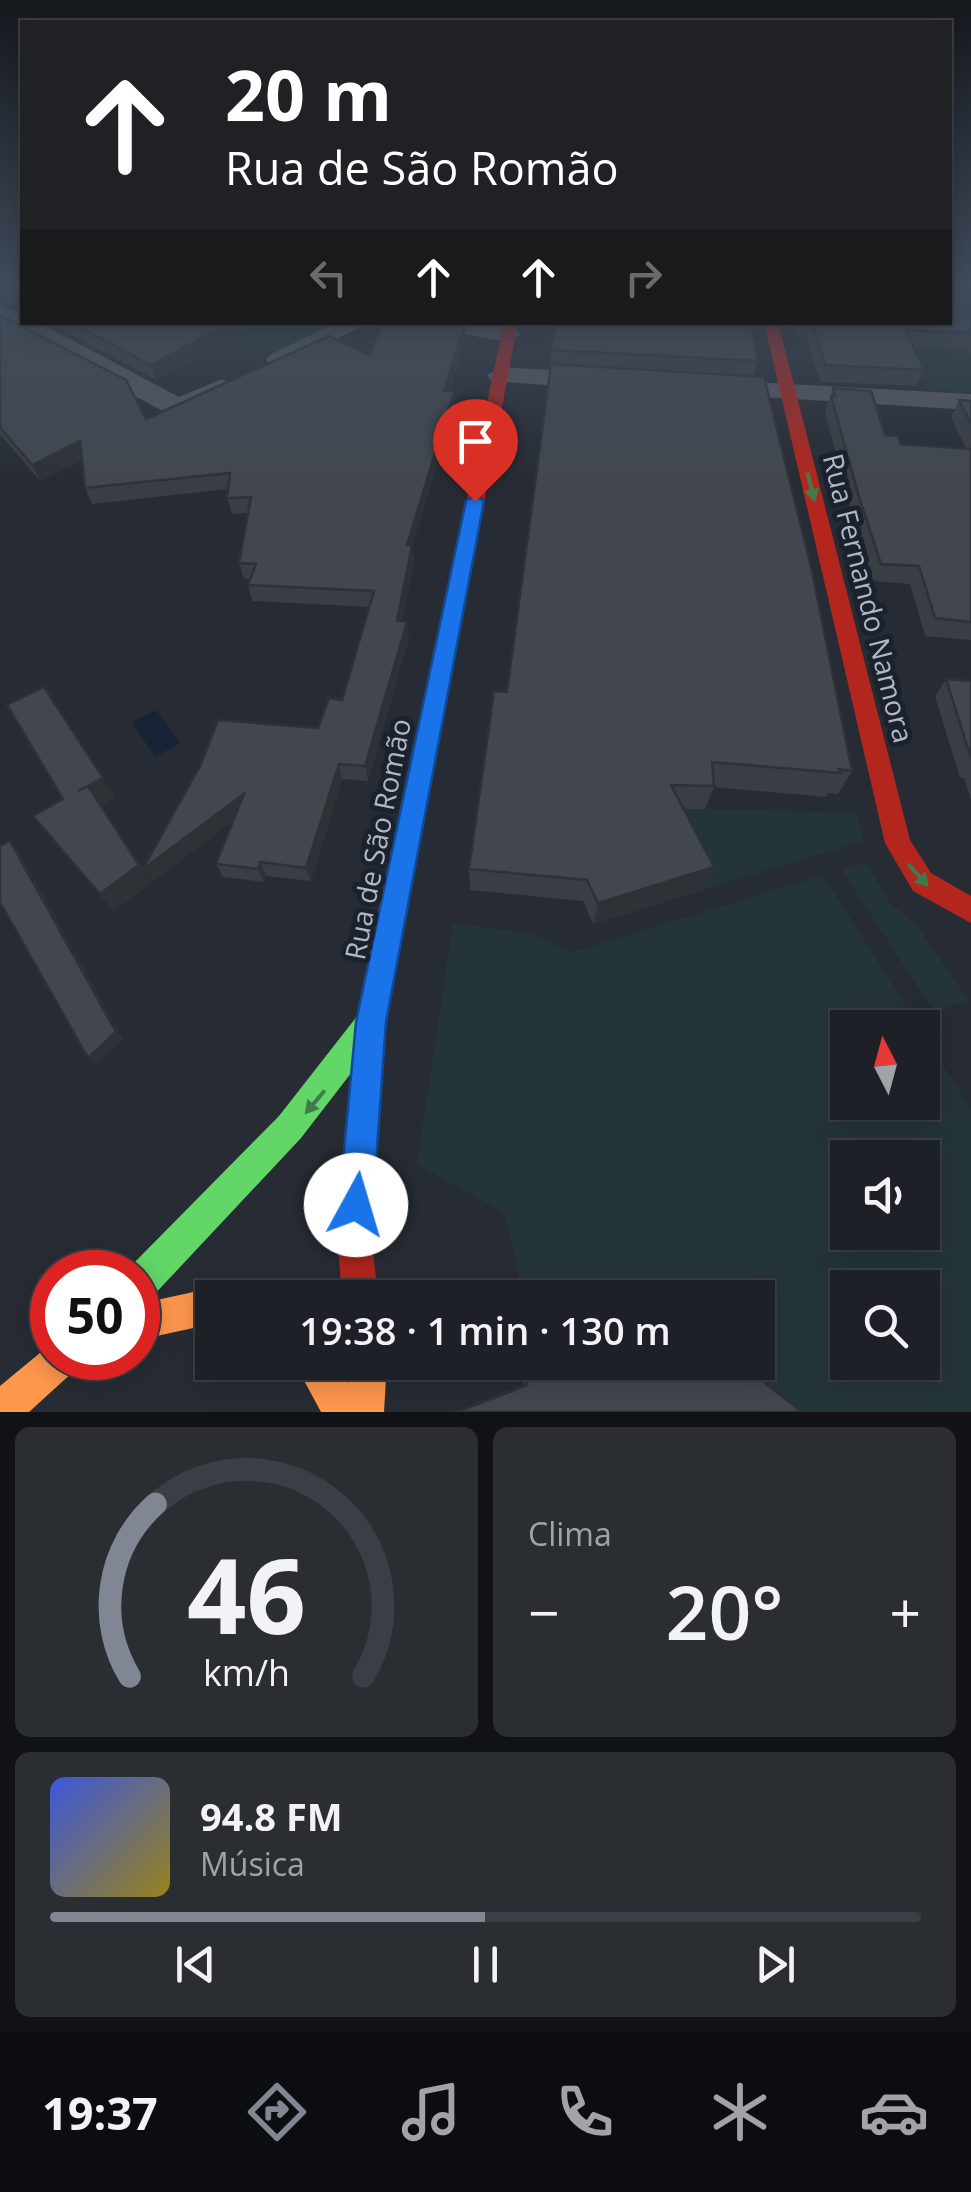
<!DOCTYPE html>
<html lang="pt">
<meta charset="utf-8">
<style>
body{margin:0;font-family:"Open Sans",sans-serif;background:#2a2e33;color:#f1f3f6;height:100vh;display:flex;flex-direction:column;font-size:38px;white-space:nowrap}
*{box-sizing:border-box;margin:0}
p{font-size:32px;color:#a0a3a7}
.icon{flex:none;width:55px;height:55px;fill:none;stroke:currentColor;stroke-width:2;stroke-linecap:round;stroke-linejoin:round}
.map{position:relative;height:1412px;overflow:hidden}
.panel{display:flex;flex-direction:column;gap:15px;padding:15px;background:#101215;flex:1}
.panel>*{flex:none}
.guide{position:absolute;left:20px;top:20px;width:932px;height:305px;border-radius:0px;box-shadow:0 5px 25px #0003,0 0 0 2px #3b3e44;background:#202124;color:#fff;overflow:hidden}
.needle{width:65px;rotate:354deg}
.buttons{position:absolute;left:830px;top:1010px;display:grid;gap:20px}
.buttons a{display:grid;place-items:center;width:110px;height:110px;border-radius:0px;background:#1d2127;box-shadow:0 5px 25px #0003,0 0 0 2px #3b3e44;font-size:50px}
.speed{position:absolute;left:30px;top:1250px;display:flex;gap:20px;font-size:50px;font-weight:700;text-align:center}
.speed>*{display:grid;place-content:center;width:130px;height:130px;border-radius:50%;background:#1d2127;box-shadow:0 5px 25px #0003,0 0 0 2px #3b3e44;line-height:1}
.speed .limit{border:15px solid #d22;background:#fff;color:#111}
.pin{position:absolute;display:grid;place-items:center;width:85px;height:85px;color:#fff;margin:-102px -42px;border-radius:50% 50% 50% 0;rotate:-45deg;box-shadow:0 0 10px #0007}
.pin .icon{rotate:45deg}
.me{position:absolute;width:110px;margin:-55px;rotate:6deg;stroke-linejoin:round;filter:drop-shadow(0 0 8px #0008)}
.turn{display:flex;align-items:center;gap:35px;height:210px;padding:0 40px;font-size:45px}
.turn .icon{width:130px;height:130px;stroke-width:2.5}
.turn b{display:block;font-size:70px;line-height:85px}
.lanes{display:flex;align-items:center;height:95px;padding:0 40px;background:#0003;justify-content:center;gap:50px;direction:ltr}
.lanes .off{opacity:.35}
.big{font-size:75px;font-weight:600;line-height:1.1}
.panel .card{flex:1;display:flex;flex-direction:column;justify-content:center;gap:15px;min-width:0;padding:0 35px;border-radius:15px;background:#2a2e33}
.panel .dial{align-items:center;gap:0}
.dial svg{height:260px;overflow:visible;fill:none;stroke:#3b3e44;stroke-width:7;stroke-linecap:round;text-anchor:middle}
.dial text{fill:#f1f3f6;stroke:none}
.song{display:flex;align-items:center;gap:30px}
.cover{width:120px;height:120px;border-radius:15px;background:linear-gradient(135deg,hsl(230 70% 55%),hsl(50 70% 35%))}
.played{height:10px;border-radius:5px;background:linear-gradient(90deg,#808692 50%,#3b3e44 50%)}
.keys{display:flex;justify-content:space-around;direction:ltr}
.heat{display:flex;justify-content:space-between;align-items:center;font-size:55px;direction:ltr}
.panel .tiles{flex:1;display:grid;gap:15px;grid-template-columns:1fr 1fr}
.card:last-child{grid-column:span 2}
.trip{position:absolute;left:195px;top:1280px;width:580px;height:100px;border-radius:0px;background:#1d2127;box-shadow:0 5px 25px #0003,0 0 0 2px #3b3e44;font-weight:600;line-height:100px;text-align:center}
.dock{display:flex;height:160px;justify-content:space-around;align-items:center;background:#0c0d10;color:#a0a3a7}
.dock .icon{width:70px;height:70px}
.dock .on{color:#808692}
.dock b{font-size:45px;color:#f1f3f6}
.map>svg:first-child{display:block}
.green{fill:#243539;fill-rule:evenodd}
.water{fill:#182336}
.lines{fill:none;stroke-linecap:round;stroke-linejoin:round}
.street{fill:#575a61;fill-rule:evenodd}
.fast{fill:#63d668;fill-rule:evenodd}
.slow{fill:#ff974d;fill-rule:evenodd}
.jam{fill:#b3261e;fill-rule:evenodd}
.wall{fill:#393d44}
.shaded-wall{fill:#2e3237}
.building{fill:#42474f;stroke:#2e3237;stroke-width:2.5}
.oneway{fill:#3f7c4b}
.route{fill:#1a73e8;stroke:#114b97;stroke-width:2.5}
.labels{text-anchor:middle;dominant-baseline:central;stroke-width:10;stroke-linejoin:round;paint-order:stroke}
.street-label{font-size:28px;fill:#b0b7c5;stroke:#1b222e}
</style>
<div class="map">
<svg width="971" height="1412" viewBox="0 0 971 1412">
<rect width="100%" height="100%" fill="#272c34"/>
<g class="green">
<path d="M262 323H340L269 355 234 340Z"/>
<path d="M907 346 967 349 971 357V392L927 390Z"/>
<path d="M665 808 857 813 864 841 705 889Z"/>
<path d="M866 863 889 902 918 927 968 1000 934 1012 842 870Z"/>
<path d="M823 875 919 1027 848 1028V1102H922L923 1033 971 1109V1412H773L711 1363 758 1362V1298L523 1297 505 1213 417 1164 453 923 528 933 573 952ZM848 1158H922V1232H848ZM848 1288H922V1362H848Z"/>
</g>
<path class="water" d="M156 710 180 743 155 757 132 722Z"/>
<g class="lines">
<g class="street">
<path d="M0 305 22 314V322H38L179 397 222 379 235 387 231 393 188 414H168L0 322Z"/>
<path d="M337 322H369L288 365H270L266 360 270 355Z"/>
<path d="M422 322H479L517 330 520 335 508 342 434 329Z"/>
<path d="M500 367 603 373 616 381 603 389 491 381 487 375Z"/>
<path d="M755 382 971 394V410L745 396 742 390Z"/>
</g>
<path class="fast" d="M399 872 408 875 412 884 382 1033 301 1138 151 1298 138 1303V1272H125L279 1116 358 1015 386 884 390 875Z"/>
<g class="slow">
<path d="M212 1288 227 1298H212V1324L138 1340V1304Z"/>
<path d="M52 1343V1358H80L74 1371 29 1412H0V1386Z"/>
<path d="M294 1362H335L348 1383 349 1362H387L384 1412H321Z"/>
</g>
<g class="jam">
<path d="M504 322H518L412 884 408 893 399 896 390 893 386 884Z"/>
<path d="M764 322H778L910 840 931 873 971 896V923L913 891 885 843Z"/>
<path d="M371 1010 382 1014 386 1025 371 1232 378 1298H342L337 1232 356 1025 360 1014Z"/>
</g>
</g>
<g class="wall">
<path d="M0 281H22V311L1 302H0Z"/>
<path d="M971 281V357L967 349 913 347 924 370 917 386 820 382 807 336 795 335 791 322H950Z"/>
<path d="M0 315 146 419 369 355 465 338 450 391 454 407 412 547 414 561 402 621 409 638 368 781 342 779 311 881 266 876 264 882 223 877 216 864 233 821 152 882 318 728 342 700 370 607 252 601 248 585 250 579H244L239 563 248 513 232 514 227 498 228 489 92 504 85 488 82 459 40 481 0 434Z"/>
<path d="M47 322H263L156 380Z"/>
<path d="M556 322H756L753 332 758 361 754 376 852 771 838 794 828 793 826 797 714 787 705 809H684L714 867 705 889 593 924 583 901 470 890 469 869 507 692 551 364V347Z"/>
<path d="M833 388 885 435 901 444 966 449 951 417 959 400 971 401V640L925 636 910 584 873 581 852 514 825 412Z"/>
<path d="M946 679 971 681V800L964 778H960L935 696Z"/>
<path d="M115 797 100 805 151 883 114 911 33 816Z"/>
<path d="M524 1362H738L802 1412H454L523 1385Z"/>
</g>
<g class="shaded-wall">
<path d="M232 322H263L156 380 151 365Z"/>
<path d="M465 324V338L445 406 444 391Z"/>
<path d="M454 391V407L412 547 414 561 399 637 397 621 407 545Z"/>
<path d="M80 441 87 456 40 481 32 465Z"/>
<path d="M407 622 409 638 368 781 365 766Z"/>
<path d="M339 764 342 779 311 881 306 868Z"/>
<path d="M103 778 115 797 100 805 151 883 114 911 100 894 78 791Z"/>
<path d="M244 794 250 808 152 882 143 869Z"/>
<path d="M10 841 18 850 123 1039 96 1064 88 1058Z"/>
<path d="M260 862 266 876 264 882 258 869Z"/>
<path d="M714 867 705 889 593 924 598 903Z"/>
</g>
<g class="building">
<path d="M0 281H22V304H20L17 296 0 289Z"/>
<path d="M950 281H971V333L906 330 924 370 825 365 812 322H950Z"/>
<path d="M0 315 126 380 146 419 329 336 369 355 383 322 465 324 444 391H454L407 545H412L397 621 407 622 365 766 339 764 306 868 260 862 258 869 216 864 244 794 143 869 201 764 218 720 318 728 329 698 342 700 374 591 248 585 256 564 239 563 251 497 227 498 230 473 85 488 80 441 32 465 0 427Z"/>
<path d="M69 322H232L151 365Z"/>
<path d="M556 322H751L758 361 554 350 551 347Z"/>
<path d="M551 364 764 377 812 571 852 771 838 769 840 773 712 762 714 786 671 785 714 867 598 903 587 880 469 869 494 691 507 692Z"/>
<path d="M833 388 871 391 885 435 898 436 901 444 971 449V622L935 618 919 566 881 564 859 497 831 396H835Z"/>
<path d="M959 400 971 401V424Z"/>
<path d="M946 679 971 681V758Z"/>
<path d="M44 687 103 778 78 791 88 786 139 865 100 894 33 816 63 799 7 705Z"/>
<path d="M10 841 116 1032 88 1058 0 902V846Z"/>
<path d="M528 1362H738L802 1412H457L527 1385Z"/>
</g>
<defs><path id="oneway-solid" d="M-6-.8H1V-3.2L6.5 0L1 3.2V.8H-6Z" transform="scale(2.5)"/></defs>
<g class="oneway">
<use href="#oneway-solid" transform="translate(811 487) rotate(76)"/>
<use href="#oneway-solid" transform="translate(918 875) rotate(48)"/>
<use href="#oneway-solid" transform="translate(315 1102) rotate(130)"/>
</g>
<linearGradient id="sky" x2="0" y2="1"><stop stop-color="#15181d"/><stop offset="0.59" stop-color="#414b5c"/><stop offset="1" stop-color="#414b5c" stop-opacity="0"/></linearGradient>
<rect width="971" height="479" fill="url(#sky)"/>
<path class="route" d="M475 495 484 501 386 1022 373 1205 368 1217 356 1222 344 1217 339 1205 356 1022 466 501Z"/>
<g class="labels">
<g class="street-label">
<text transform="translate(869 598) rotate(76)">Rua Fernando Namora</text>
<text transform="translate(377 839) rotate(-79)">Rua de São Romão</text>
</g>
</g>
</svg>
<div class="buttons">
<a><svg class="needle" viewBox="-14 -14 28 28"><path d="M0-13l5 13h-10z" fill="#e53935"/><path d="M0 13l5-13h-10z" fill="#a0a3a7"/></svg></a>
<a><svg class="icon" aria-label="sound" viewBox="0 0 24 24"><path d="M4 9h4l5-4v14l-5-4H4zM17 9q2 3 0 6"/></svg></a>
<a><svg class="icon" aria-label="search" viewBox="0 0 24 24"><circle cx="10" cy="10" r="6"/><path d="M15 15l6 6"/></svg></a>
</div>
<div class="speed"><div class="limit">50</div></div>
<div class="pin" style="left:475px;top:501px;background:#d93025"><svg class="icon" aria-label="arrive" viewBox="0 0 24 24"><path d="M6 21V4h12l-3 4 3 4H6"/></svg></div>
<svg class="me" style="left:356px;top:1205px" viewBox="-20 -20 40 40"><circle r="19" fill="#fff"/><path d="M0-13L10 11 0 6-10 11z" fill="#1a73e8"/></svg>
<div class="trip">19:38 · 1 min · 130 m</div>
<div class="guide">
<div class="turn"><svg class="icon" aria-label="ahead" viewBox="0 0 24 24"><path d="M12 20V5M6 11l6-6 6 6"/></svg><div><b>20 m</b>Rua de São Romão</div></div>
<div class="lanes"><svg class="icon off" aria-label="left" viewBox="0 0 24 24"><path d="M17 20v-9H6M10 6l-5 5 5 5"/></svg><svg class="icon" aria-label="ahead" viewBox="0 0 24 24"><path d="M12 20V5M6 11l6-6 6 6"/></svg><svg class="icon" aria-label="ahead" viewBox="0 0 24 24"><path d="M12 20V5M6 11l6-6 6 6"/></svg><svg class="icon off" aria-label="right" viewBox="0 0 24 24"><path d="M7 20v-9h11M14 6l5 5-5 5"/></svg></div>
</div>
</div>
<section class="panel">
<div class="tiles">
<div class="card dial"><svg viewBox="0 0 100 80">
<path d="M14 69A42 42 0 1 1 86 69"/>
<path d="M14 69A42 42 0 0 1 22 16" stroke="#808692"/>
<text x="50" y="56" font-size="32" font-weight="700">46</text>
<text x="50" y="72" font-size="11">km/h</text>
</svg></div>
<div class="card"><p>Clima</p>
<div class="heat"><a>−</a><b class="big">20°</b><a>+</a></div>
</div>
<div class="card">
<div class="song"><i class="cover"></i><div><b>94.8 FM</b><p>Música</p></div></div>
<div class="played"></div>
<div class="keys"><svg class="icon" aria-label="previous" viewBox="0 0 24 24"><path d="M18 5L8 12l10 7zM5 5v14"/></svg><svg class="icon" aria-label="pause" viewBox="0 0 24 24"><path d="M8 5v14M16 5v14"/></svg><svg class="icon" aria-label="next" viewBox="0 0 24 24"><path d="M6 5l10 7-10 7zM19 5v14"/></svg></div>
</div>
</div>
</section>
<nav class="dock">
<b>19:37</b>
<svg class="icon on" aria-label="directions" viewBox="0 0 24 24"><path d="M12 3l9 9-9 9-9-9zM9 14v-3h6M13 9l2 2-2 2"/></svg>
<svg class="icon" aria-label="music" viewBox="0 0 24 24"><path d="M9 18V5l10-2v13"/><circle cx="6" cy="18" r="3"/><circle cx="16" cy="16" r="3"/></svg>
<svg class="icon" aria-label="phone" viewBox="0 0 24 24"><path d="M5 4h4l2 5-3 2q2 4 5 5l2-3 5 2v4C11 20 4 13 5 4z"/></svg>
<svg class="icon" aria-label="climate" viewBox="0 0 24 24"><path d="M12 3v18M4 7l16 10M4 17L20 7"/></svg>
<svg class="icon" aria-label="car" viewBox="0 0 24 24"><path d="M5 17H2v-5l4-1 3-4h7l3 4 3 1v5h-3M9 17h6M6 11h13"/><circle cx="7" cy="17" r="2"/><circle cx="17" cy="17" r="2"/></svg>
</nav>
